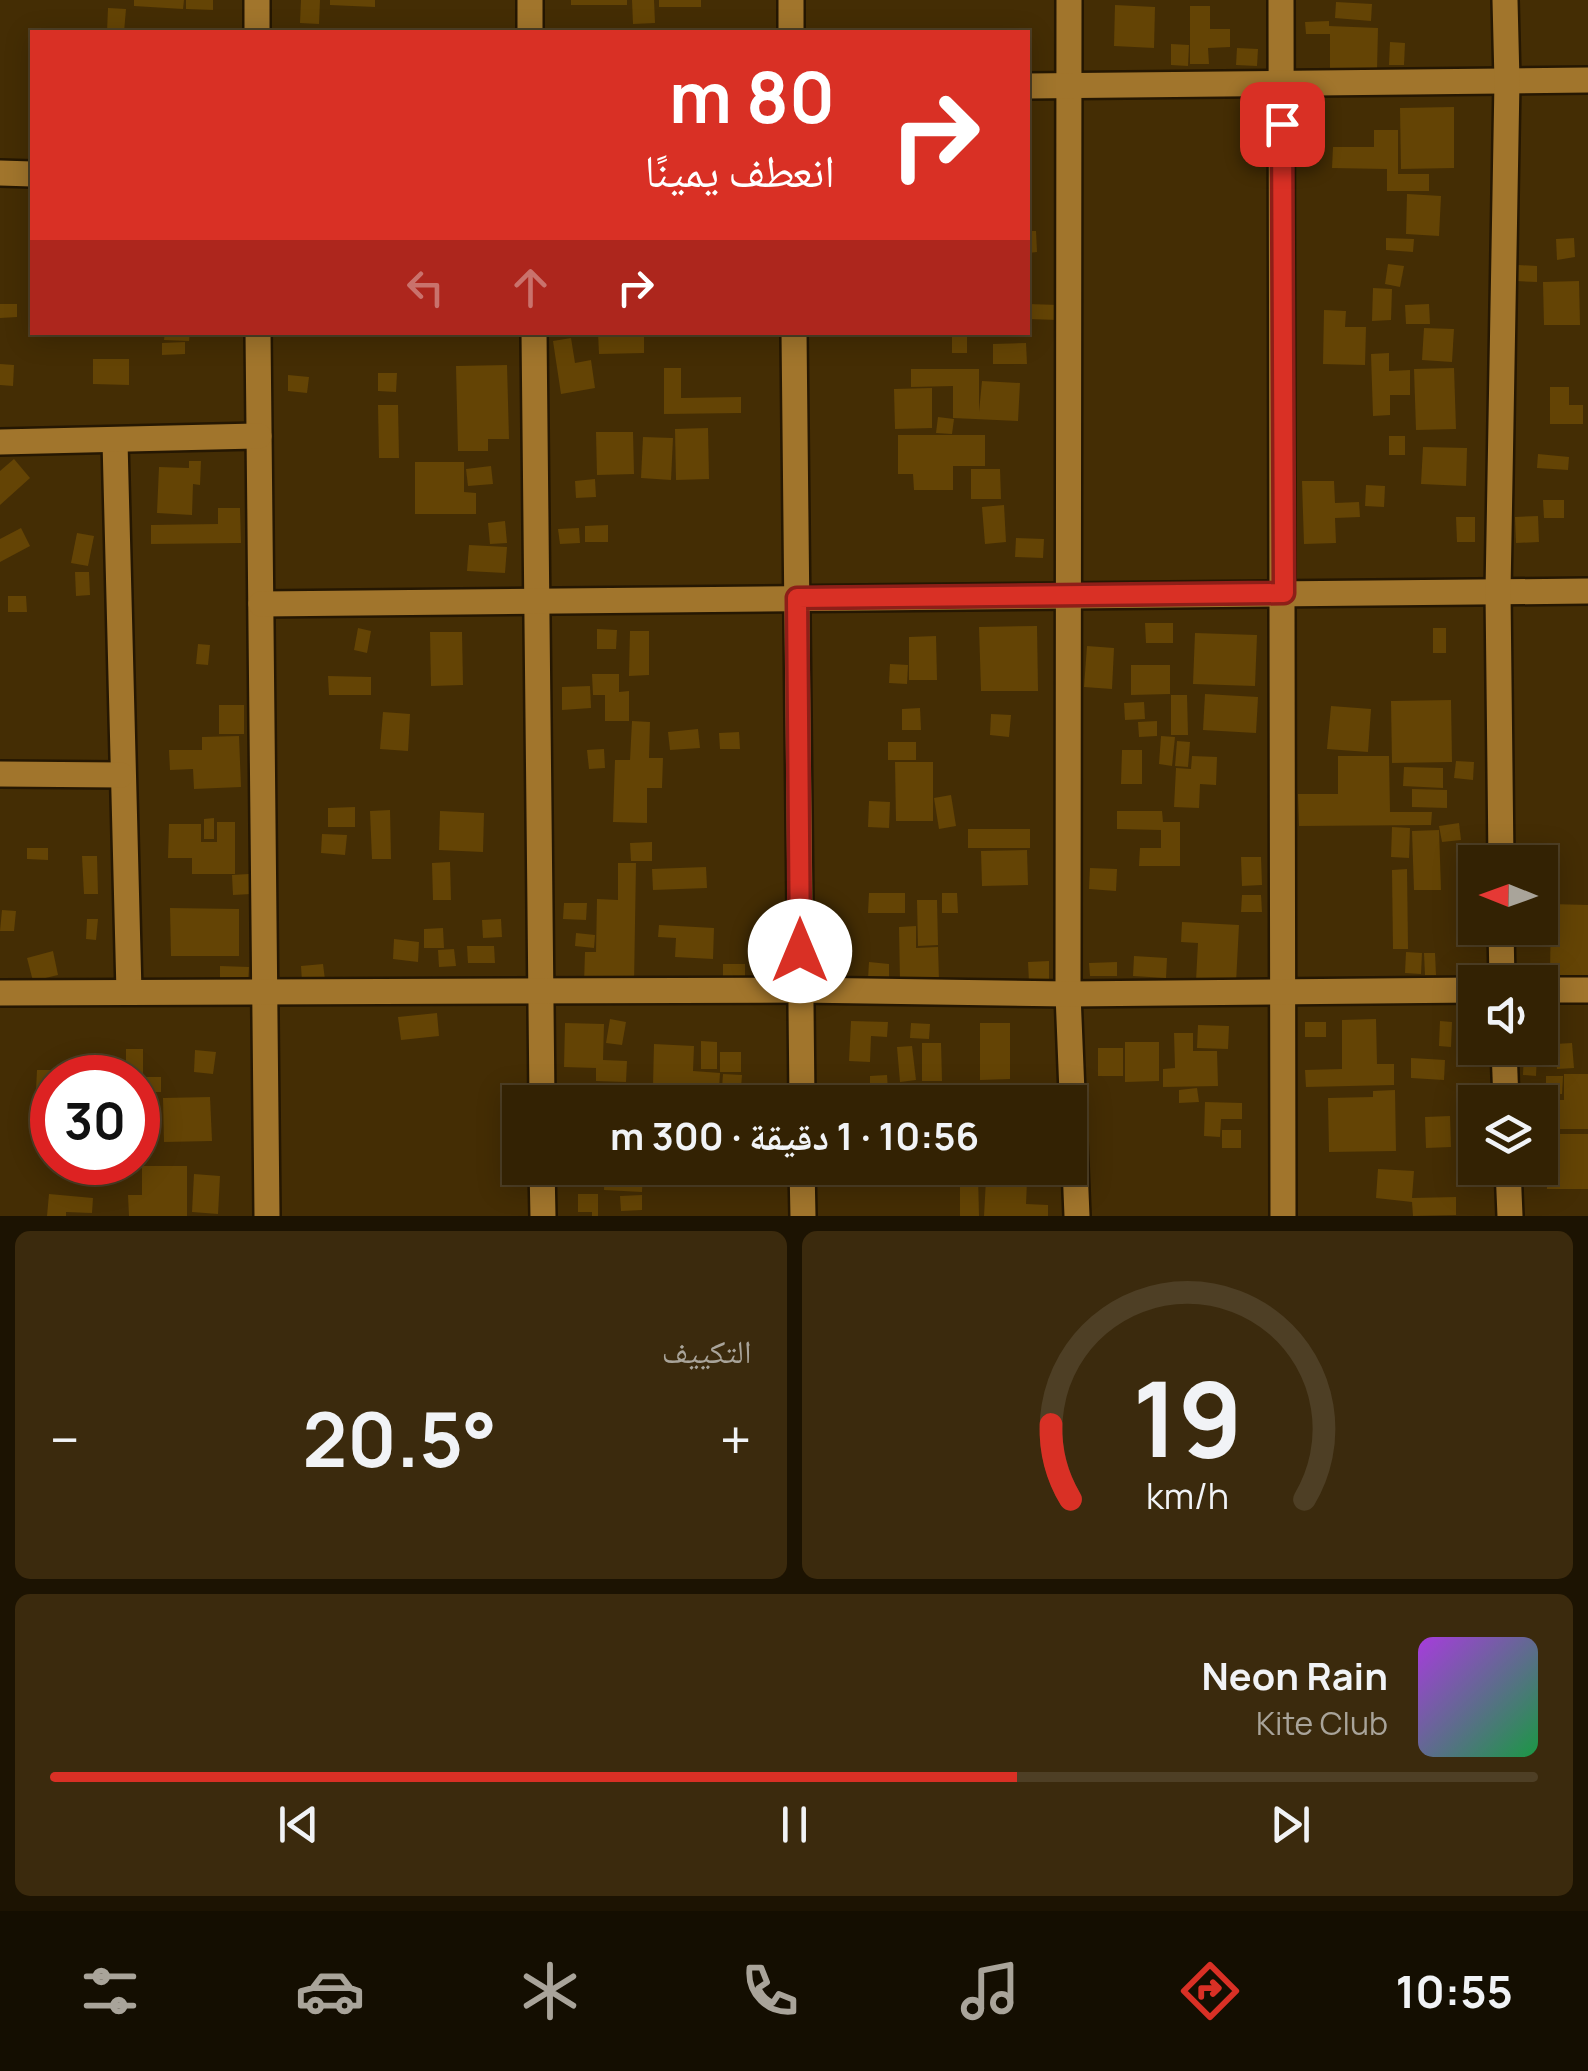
<!DOCTYPE html>
<html lang="ar">
<meta charset="utf-8">
<style>
body{margin:0;font-family:Manrope,"Noto Naskh Arabic",sans-serif;background:#3b2a0d;color:#f1f3f6;direction:rtl;height:100vh;display:flex;flex-direction:column;font-size:38px;white-space:nowrap}
*{box-sizing:border-box;margin:0}
p{font-size:32px;color:#a9a49a}
.icon{flex:none;width:55px;height:55px;fill:none;stroke:currentColor;stroke-width:2;stroke-linecap:round;stroke-linejoin:round}
.map{position:relative;height:1216px;overflow:hidden;direction:ltr}
.panel{display:flex;flex-direction:column;gap:15px;padding:15px;background:#1c1302;flex:1}
.panel>*{flex:none}
.top-card{position:absolute;left:30px;top:30px;width:1000px;height:305px;border-radius:0px;box-shadow:0 5px 25px #0003,0 0 0 2px #4e3f25;direction:rtl;background:#d93025;color:#fff;overflow:hidden}
.needle{width:65px;rotate:271deg}
.tools{position:absolute;left:1458px;top:845px;display:grid;gap:20px}
.tools a{display:grid;place-items:center;width:100px;height:100px;border-radius:0px;background:#332203;box-shadow:0 5px 25px #0003,0 0 0 2px #4e3f25;font-size:50px}
.speed{position:absolute;left:30px;top:1055px;display:flex;gap:20px;font-size:50px;font-weight:700;text-align:center}
.speed>*{display:grid;place-content:center;width:130px;height:130px;border-radius:50%;background:#332203;box-shadow:0 5px 25px #0003,0 0 0 2px #4e3f25;line-height:1}
.speed .limit{border:15px solid #d22;background:#fff;color:#111}
.pin{position:absolute;display:grid;place-items:center;width:85px;height:85px;color:#fff;margin:-42px;border-radius:20px;box-shadow:0 5px 15px #0006}
.me{position:absolute;width:110px;margin:-55px;rotate:0deg;stroke-linejoin:round;filter:drop-shadow(0 0 8px #0008)}
.turn{display:flex;align-items:center;gap:35px;height:210px;padding:0 30px;font-size:45px}
.turn .icon{width:130px;height:130px;stroke-width:2.5}
.turn b{display:block;font-size:70px;line-height:85px}
.lanes{display:flex;align-items:center;height:95px;padding:0 30px;background:#0003;justify-content:center;gap:50px;direction:ltr}
.lanes .off{opacity:.35}
.big{font-size:75px;font-weight:700;line-height:1.1}
.panel .widget{flex:1;display:flex;flex-direction:column;justify-content:center;gap:15px;min-width:0;padding:0 35px;border-radius:15px;background:#3b2a0d}
.panel .dial{align-items:center;gap:0}
.dial svg{height:260px;overflow:visible;fill:none;stroke:#4e3f25;stroke-width:7;stroke-linecap:round;text-anchor:middle}
.dial text{fill:#f1f3f6;stroke:none}
.song{display:flex;align-items:center;gap:30px}
.cover{width:120px;height:120px;border-radius:15px;background:linear-gradient(135deg,hsl(280 70% 55%),hsl(140 70% 35%))}
.played{height:10px;border-radius:5px;background:linear-gradient(90deg,#d93025 65%,#4e3f25 65%)}
.keys{display:flex;justify-content:space-around;direction:ltr}
.heat{display:flex;justify-content:space-between;align-items:center;font-size:55px;direction:ltr}
.panel .tiles{flex:1;display:grid;gap:15px;grid-template-columns:1fr 1fr}
.widget:last-child{grid-column:span 2}
.trip{position:absolute;left:502px;top:1085px;width:585px;height:100px;border-radius:0px;background:#332203;box-shadow:0 5px 25px #0003,0 0 0 2px #4e3f25;font-weight:700;line-height:100px;text-align:center;direction:rtl}
.tabs{display:flex;height:160px;justify-content:space-around;align-items:center;background:#140e01;color:#a9a49a}
.tabs .icon{width:70px;height:70px}
.tabs .current{color:#d93025}
.tabs b{font-size:45px;color:#f1f3f6}
.map>svg:first-child{display:block}
.building{fill:#644405}
.lines{fill:none;stroke-linecap:round;stroke-linejoin:round}
.minor-casing{stroke:#251702;stroke-width:30}
.minor{stroke:#a1752c;stroke-width:25}
.route-casing{stroke:#8d1f18;stroke-width:25}
.route{stroke:#d93025;stroke-width:18}
</style>
<div class="map">
<svg width="1588" height="1216" viewBox="0 0 1588 1216">
<rect width="100%" height="100%" fill="#442d04"/>
<g class="building">
<path d="M134 0H184L183 9 134 6Z"/>
<path d="M186 0H213V10L186 9Z"/>
<path d="M301 0H320L319 24 300 23Z"/>
<path d="M330 0H375V7L330 5Z"/>
<rect x="571" y="0" width="56" height="5"/>
<path d="M632 0H654L655 23 633 24Z"/>
<rect x="659" y="0" width="42" height="7"/>
<path d="M1336 2 1372 4 1371 21 1335 18Z"/>
<path d="M1115 5 1155 7 1154 48 1114 46Z"/>
<path d="M1190 6H1210V29H1230V47L1208 48 1209 64H1190Z"/>
<path d="M108 8 126 9 124 32H107Z"/>
<path d="M1329 21V26L1378 28 1377 70 1330 69V34H1306L1305 22Z"/>
<path d="M1390 42 1405 43 1404 65H1389Z"/>
<path d="M1171 44 1189 45 1188 66 1171 65Z"/>
<path d="M1237 48 1258 49 1257 66 1236 65Z"/>
<path d="M1454 107V168L1401 169 1400 108Z"/>
<path d="M1283 110 1322 112 1320 140 1282 138Z"/>
<path d="M1374 130H1398V174H1429V191H1387V169L1332 168 1333 147H1374Z"/>
<path d="M1407 194 1441 196 1439 236 1406 234Z"/>
<path d="M1028 231H1036L1037 252 1028 253Z"/>
<path d="M1386 238 1414 239 1413 252 1386 250Z"/>
<path d="M1574 238 1575 257 1557 260 1556 239Z"/>
<path d="M1388 264 1404 266 1400 287 1385 284Z"/>
<path d="M1518 265 1537 266V282L1516 281Z"/>
<path d="M1579 281 1580 325H1544L1543 282Z"/>
<path d="M1373 288 1392 289 1391 320 1372 321Z"/>
<path d="M0 304H17V317L0 318Z"/>
<path d="M1028 304 1059 305 1058 320 1028 319Z"/>
<path d="M1429 304 1430 324H1406L1405 305Z"/>
<path d="M1324 310 1346 311 1345 327H1366L1365 365 1323 364Z"/>
<path d="M1424 328 1454 329 1452 362 1422 360Z"/>
<path d="M165 332H190L189 341 164 340Z"/>
<path d="M598 332H644V353L599 354Z"/>
<rect x="952" y="332" width="15" height="21"/>
<path d="M571 338 575 363 591 360 595 388 561 394 553 341Z"/>
<path d="M185 342V354L162 355V343Z"/>
<path d="M1026 343 1027 364H993V344Z"/>
<path d="M1389 353V371L1410 370V395H1390V415L1373 416 1371 354Z"/>
<path d="M93 359H129V385L93 384Z"/>
<path d="M0 364 14 365 13 386 0 385Z"/>
<path d="M507 365 509 439H488V451H458L456 366Z"/>
<path d="M664 368H681V398L741 397V413L664 414Z"/>
<path d="M1454 368 1456 429 1416 430 1414 369Z"/>
<path d="M911 369H979V412L982 381 1020 383 1018 421 953 418V386L911 387Z"/>
<path d="M378 373H397L396 392 378 391Z"/>
<path d="M288 375 309 377 307 393 288 391Z"/>
<path d="M1550 387H1569V405H1583V424H1550Z"/>
<path d="M932 388V428L895 429 894 389Z"/>
<path d="M378 405H398L399 458H379Z"/>
<path d="M938 417 954 419 952 434 936 433Z"/>
<path d="M708 428 709 479 676 480 675 429Z"/>
<path d="M596 432H633L634 474 597 475Z"/>
<path d="M898 435H985V466H953V490H914L913 474H898Z"/>
<rect x="1389" y="436" width="16" height="19"/>
<path d="M643 437 673 438 671 480 641 478Z"/>
<path d="M1423 447 1467 448 1466 486 1421 484Z"/>
<path d="M1538 454 1569 457 1568 470 1537 468Z"/>
<path d="M14 459 30 478 0 505V471Z"/>
<path d="M189 461H201L200 485 193 484 192 515 157 513 159 467 189 468Z"/>
<path d="M415 462H464V492L476 493V514H415Z"/>
<path d="M491 466 493 484 468 486 466 469Z"/>
<path d="M971 469H1000L1001 499H971Z"/>
<path d="M595 479 596 497 576 498 575 481Z"/>
<path d="M1302 481H1334L1335 503 1359 502 1360 517 1335 518 1336 543 1304 544Z"/>
<path d="M1366 485 1385 486 1384 507 1365 506Z"/>
<path d="M1543 500H1564V518H1544Z"/>
<path d="M1004 505 1006 542 985 544 982 507Z"/>
<path d="M218 508H240L241 543 151 544V525L218 524Z"/>
<path d="M1538 516 1539 542 1516 543 1515 517Z"/>
<path d="M1456 517H1475V542H1457Z"/>
<path d="M505 521 507 543 490 544 488 523Z"/>
<path d="M608 525V542H585V526Z"/>
<path d="M21 528 30 546 0 562V539Z"/>
<path d="M579 528 580 543 560 544 558 529Z"/>
<path d="M77 533 94 536 88 566 71 563Z"/>
<path d="M1016 538 1044 539 1043 558 1015 557Z"/>
<path d="M469 545 507 547 505 573 467 571Z"/>
<path d="M75 572H89L90 595 76 596Z"/>
<path d="M8 596H26L27 612H8Z"/>
<path d="M1145 623H1173V643H1146Z"/>
<path d="M1037 626 1038 691H981L979 627Z"/>
<path d="M358 628 371 631 367 653 354 650Z"/>
<rect x="1433" y="628" width="13" height="25"/>
<path d="M597 629 617 630 616 649H597Z"/>
<path d="M630 631H649V675L629 676Z"/>
<path d="M430 632H462L463 685 431 686Z"/>
<path d="M1195 633 1257 635 1255 686 1193 684Z"/>
<path d="M936 636 937 680H909V637Z"/>
<path d="M198 644 210 645 208 665 196 664Z"/>
<path d="M1087 646 1114 648 1112 689 1084 687Z"/>
<path d="M890 664 908 665 907 684 889 683Z"/>
<path d="M1131 665H1170V694L1131 695Z"/>
<path d="M592 674H619V692L629 691V721H605V695H593Z"/>
<path d="M328 676 371 677V695H329Z"/>
<path d="M590 686 591 708 562 710V687Z"/>
<path d="M1205 694 1258 697 1256 733 1203 730Z"/>
<path d="M1171 695H1187L1188 735H1171Z"/>
<path d="M1451 700 1452 762 1392 763 1391 701Z"/>
<path d="M1144 702 1145 719 1125 720 1124 703Z"/>
<rect x="219" y="705" width="25" height="29"/>
<path d="M1331 706 1371 709 1368 752 1327 749Z"/>
<path d="M920 708 921 730H902V709Z"/>
<path d="M383 712 410 714 408 751 380 749Z"/>
<path d="M991 714 1011 715 1009 737 990 735Z"/>
<path d="M632 721 650 722 649 758H663L662 788H647V823L613 822 615 760H630Z"/>
<path d="M1157 721V736L1139 737 1138 722Z"/>
<path d="M698 729 700 748 670 750 668 732Z"/>
<path d="M739 732 740 749H720L719 733Z"/>
<path d="M239 736 241 787 194 789 193 769 170 770 169 750H202V737Z"/>
<path d="M1161 736 1175 737 1172 766 1159 764Z"/>
<path d="M1177 741 1190 742 1188 767 1175 766Z"/>
<rect x="888" y="742" width="28" height="18"/>
<path d="M604 749 605 768 589 769 587 750Z"/>
<path d="M1122 750H1142V784H1121Z"/>
<path d="M1192 756 1217 757 1216 785 1200 784 1199 808 1174 807 1176 768 1191 769Z"/>
<path d="M1338 756H1389L1390 812H1432L1431 825 1299 826 1298 794H1338Z"/>
<path d="M1456 761 1474 762 1473 780 1454 778Z"/>
<path d="M895 762H933V821H896Z"/>
<path d="M1404 767 1443 768V788L1403 786Z"/>
<path d="M1412 789 1447 790V808L1412 807Z"/>
<path d="M951 795 956 826 939 829 934 798Z"/>
<path d="M869 801 890 802 889 828 868 827Z"/>
<path d="M355 807V827H328V808Z"/>
<path d="M390 810 391 859H372L370 811Z"/>
<path d="M440 811 484 813 483 852 439 850Z"/>
<path d="M1117 811H1162L1163 822H1180V866H1139L1140 848H1161V830L1117 829Z"/>
<path d="M214 818V839H204V819Z"/>
<path d="M217 822H235V874H192V858H168L169 824H201V842H217Z"/>
<path d="M1459 823 1461 840 1442 842 1439 826Z"/>
<path d="M1392 827 1410 828 1409 858 1391 857Z"/>
<rect x="968" y="829" width="62" height="19"/>
<path d="M1439 830 1441 890H1414L1412 831Z"/>
<path d="M322 834 347 835 345 855 321 853Z"/>
<path d="M652 842V861H631L630 843Z"/>
<path d="M27 848H48V860L27 859Z"/>
<path d="M1027 850 1028 885 982 886 981 851Z"/>
<path d="M82 856H97L98 894H84Z"/>
<path d="M1241 857H1261L1262 885 1242 886Z"/>
<path d="M450 862 451 900H433L432 863Z"/>
<path d="M618 863H636L634 984H584L585 952H596L597 899 618 900Z"/>
<path d="M706 867 707 888 653 890 652 869Z"/>
<path d="M1090 868 1117 869 1116 891 1089 889Z"/>
<path d="M1407 869 1408 949H1393L1392 870Z"/>
<path d="M249 874 251 894 233 895 232 875Z"/>
<path d="M869 893H905V913H868Z"/>
<path d="M942 893H957L958 913H942Z"/>
<path d="M1242 895H1261L1262 912H1241Z"/>
<path d="M917 900H937L938 945 918 946Z"/>
<path d="M564 903H587L586 920 563 919Z"/>
<path d="M1551 904 1588 905V977H1550Z"/>
<path d="M170 908 239 909V956H171Z"/>
<path d="M2 910 16 911 14 931H0Z"/>
<path d="M87 919H98L96 940 86 939Z"/>
<path d="M501 919 502 937 483 938 482 920Z"/>
<path d="M1182 922 1239 925 1236 983 1196 981 1198 943 1181 942Z"/>
<path d="M659 925 714 928 713 959 675 957 676 938 658 937Z"/>
<path d="M916 926V948L938 947 939 980 900 981 899 927Z"/>
<path d="M443 928 444 948H424V929Z"/>
<path d="M576 933 595 935 594 948 575 946Z"/>
<path d="M394 939 419 942 418 962 393 959Z"/>
<path d="M467 946H494L495 963H468Z"/>
<path d="M454 949 456 966 439 967 438 950Z"/>
<path d="M53 951 58 975 33 981 27 958Z"/>
<path d="M1406 952 1422 953 1421 974 1405 973Z"/>
<path d="M1424 953H1435L1436 975H1425Z"/>
<path d="M1134 956 1167 958 1166 978 1133 976Z"/>
<path d="M1049 961V981L1029 982 1028 962Z"/>
<path d="M869 962 889 964V980L868 979Z"/>
<path d="M1117 962V976H1090L1089 963Z"/>
<path d="M323 964 325 980 302 982 301 966Z"/>
<path d="M723 964H745V978L723 979Z"/>
<path d="M220 966 249 967 248 983 220 981Z"/>
<path d="M437 1013 439 1036 401 1040 398 1017Z"/>
<path d="M610 1019 626 1022 622 1045 606 1043Z"/>
<path d="M1376 1019 1377 1064H1394V1085L1306 1087 1305 1070 1342 1069V1020Z"/>
<path d="M851 1021 888 1022 887 1037 871 1036 870 1062 849 1061Z"/>
<path d="M1440 1021 1452 1022 1451 1047 1439 1046Z"/>
<rect x="1305" y="1022" width="21" height="15"/>
<path d="M565 1023 604 1024 603 1060 627 1061 626 1082 596 1081V1068L564 1067Z"/>
<path d="M911 1023 930 1024 929 1039 910 1038Z"/>
<path d="M980 1023H1010V1079L980 1080Z"/>
<path d="M1198 1025 1229 1026 1228 1049 1197 1048Z"/>
<path d="M1174 1033H1193V1051H1217L1218 1086 1163 1087V1069L1175 1068Z"/>
<path d="M701 1041 717 1042V1069H701Z"/>
<path d="M1125 1042H1159V1081L1125 1082Z"/>
<path d="M922 1043H941L942 1081H922Z"/>
<path d="M1572 1043 1574 1068 1557 1069 1555 1044Z"/>
<path d="M654 1044 694 1046 693 1071 720 1073 719 1089 653 1086Z"/>
<path d="M912 1046 916 1080 900 1082 897 1047Z"/>
<rect x="1098" y="1048" width="25" height="28"/>
<path d="M126 1049H143V1077H161V1092H138V1078H126Z"/>
<path d="M195 1050 216 1052 213 1074 194 1072Z"/>
<rect x="720" y="1052" width="21" height="20"/>
<path d="M1524 1052 1537 1053 1536 1076 1523 1075Z"/>
<path d="M1411 1058 1445 1060 1444 1080 1411 1078Z"/>
<path d="M37 1070H59V1078H52V1091L36 1090Z"/>
<path d="M723 1074 742 1075 741 1088H722Z"/>
<path d="M1564 1074H1588V1129H1542V1100H1564Z"/>
<path d="M887 1075 888 1091H870V1076Z"/>
<path d="M1546 1076H1563L1562 1094H1546Z"/>
<path d="M1197 1088 1199 1102 1179 1103V1090Z"/>
<path d="M1395 1090 1396 1151 1329 1152 1328 1098 1373 1097V1091Z"/>
<path d="M37 1094H52V1112L38 1113Z"/>
<path d="M210 1097 212 1141 164 1142 163 1098Z"/>
<path d="M1205 1102 1242 1103V1119H1221L1220 1137 1204 1136Z"/>
<path d="M143 1108H161L160 1136 142 1135Z"/>
<path d="M1450 1116 1451 1147 1426 1148 1425 1117Z"/>
<rect x="1222" y="1130" width="19" height="18"/>
<rect x="1547" y="1134" width="41" height="55"/>
<path d="M142 1166H187V1216H129L128 1195H142Z"/>
<path d="M605 1168H643L642 1192 604 1190Z"/>
<path d="M986 1168H1027V1172L986 1171Z"/>
<path d="M1378 1169 1414 1171 1412 1198 1456 1197V1215L1413 1216 1412 1202 1376 1198Z"/>
<path d="M194 1174 220 1176 218 1214 192 1212Z"/>
<path d="M978 1175 979 1216H960V1176Z"/>
<path d="M986 1179 1027 1181 1026 1204 1048 1205V1216H984Z"/>
<path d="M49 1194 93 1198 92 1213 66 1212V1216H47Z"/>
<path d="M578 1194H598V1216H592V1212H578Z"/>
<path d="M642 1195V1210L621 1211 620 1196Z"/>
</g>
<g class="lines">
<defs>
<g id="minor">
<path d="M530 0V32"/>
<path d="M1069 0 1068 994 1077 1216"/>
<path d="M1281 0 1283 1216"/>
<path d="M257 32V0"/>
<path d="M791 32V0"/>
<path d="M1028 86 1588 80"/>
<path d="M0 173 32 174"/>
<path d="M258 332 267 1216"/>
<path d="M534 332 542 1102"/>
<path d="M794 332 802 1102"/>
<path d="M115 441 129 992"/>
<path d="M0 442 259 436"/>
<path d="M261 604 1588 591"/>
<path d="M0 774 121 775"/>
<path d="M1501 862 1498 592 1507 81 1505 0"/>
<path d="M1501 928 1502 982"/>
<path d="M1540 990H1588"/>
<path d="M0 993 800 990 1068 994 1475 990"/>
<path d="M1504 1048 1506 1102"/>
<path d="M542 1168 543 1216"/>
<path d="M802 1168 803 1216"/>
<path d="M1508 1168 1510 1216"/>
</g>
</defs>
<use href="#minor" class="minor-casing"/>
<use href="#minor" class="minor"/>
</g>
<g class="lines">
<defs>
<path id="route" d="M800 951 797 598 1284 593 1282 124"/>
</defs>
<use href="#route" class="route-casing"/>
<use href="#route" class="route"/>
</g>
</svg>
<div class="tools">
<a><svg class="needle" viewBox="-14 -14 28 28"><path d="M0-13l5 13h-10z" fill="#e53935"/><path d="M0 13l5-13h-10z" fill="#a9a49a"/></svg></a>
<a><svg class="icon" aria-label="sound" viewBox="0 0 24 24"><path d="M4 9h4l5-4v14l-5-4H4zM17 9q2 3 0 6"/></svg></a>
<a><svg class="icon" aria-label="layers" viewBox="0 0 24 24"><path d="M12 4l9 5-9 5-9-5zM3 14l9 5 9-5"/></svg></a>
</div>
<div class="speed"><div class="limit">30</div></div>
<div class="pin" style="left:1282px;top:124px;background:#d93025"><svg class="icon" aria-label="arrive" viewBox="0 0 24 24"><path d="M6 21V4h12l-3 4 3 4H6"/></svg></div>
<svg class="me" style="left:800px;top:951px" viewBox="-20 -20 40 40"><circle r="19" fill="#fff"/><path d="M0-13L10 11 0 6-10 11z" fill="#d93025"/></svg>
<div class="trip">10:56 · 1 دقيقة · 300 m</div>
<div class="top-card">
<div class="turn"><svg class="icon" aria-label="right" viewBox="0 0 24 24"><path d="M7 20v-9h11M14 6l5 5-5 5"/></svg><div><b>80 m</b>انعطف يمينًا</div></div>
<div class="lanes"><svg class="icon off" aria-label="left" viewBox="0 0 24 24"><path d="M17 20v-9H6M10 6l-5 5 5 5"/></svg><svg class="icon off" aria-label="ahead" viewBox="0 0 24 24"><path d="M12 20V5M6 11l6-6 6 6"/></svg><svg class="icon" aria-label="right" viewBox="0 0 24 24"><path d="M7 20v-9h11M14 6l5 5-5 5"/></svg></div>
</div>
</div>
<section class="panel">
<div class="tiles">
<div class="widget dial"><svg viewBox="0 0 100 80">
<path d="M14 69A42 42 0 1 1 86 69"/>
<path d="M14 69A42 42 0 0 1 8 46" stroke="#d93025"/>
<text x="50" y="56" font-size="32" font-weight="700">19</text>
<text x="50" y="72" font-size="11">km/h</text>
</svg></div>
<div class="widget"><p>التكييف</p>
<div class="heat"><a>−</a><b class="big">20.5°</b><a>+</a></div>
</div>
<div class="widget">
<div class="song"><i class="cover"></i><div><b>Neon Rain</b><p>Kite Club</p></div></div>
<div class="played"></div>
<div class="keys"><svg class="icon" aria-label="previous" viewBox="0 0 24 24"><path d="M18 5L8 12l10 7zM5 5v14"/></svg><svg class="icon" aria-label="pause" viewBox="0 0 24 24"><path d="M8 5v14M16 5v14"/></svg><svg class="icon" aria-label="next" viewBox="0 0 24 24"><path d="M6 5l10 7-10 7zM19 5v14"/></svg></div>
</div>
</div>
</section>
<nav class="tabs">
<b>10:55</b>
<svg class="icon current" aria-label="directions" viewBox="0 0 24 24"><path d="M12 3l9 9-9 9-9-9zM9 14v-3h6M13 9l2 2-2 2"/></svg>
<svg class="icon" aria-label="music" viewBox="0 0 24 24"><path d="M9 18V5l10-2v13"/><circle cx="6" cy="18" r="3"/><circle cx="16" cy="16" r="3"/></svg>
<svg class="icon" aria-label="phone" viewBox="0 0 24 24"><path d="M5 4h4l2 5-3 2q2 4 5 5l2-3 5 2v4C11 20 4 13 5 4z"/></svg>
<svg class="icon" aria-label="climate" viewBox="0 0 24 24"><path d="M12 3v18M4 7l16 10M4 17L20 7"/></svg>
<svg class="icon" aria-label="car" viewBox="0 0 24 24"><path d="M5 17H2v-5l4-1 3-4h7l3 4 3 1v5h-3M9 17h6M6 11h13"/><circle cx="7" cy="17" r="2"/><circle cx="17" cy="17" r="2"/></svg>
<svg class="icon" aria-label="filters" viewBox="0 0 24 24"><path d="M4 7h16M4 17h16"/><circle cx="9" cy="7" r="2"/><circle cx="15" cy="17" r="2"/></svg>
</nav>
